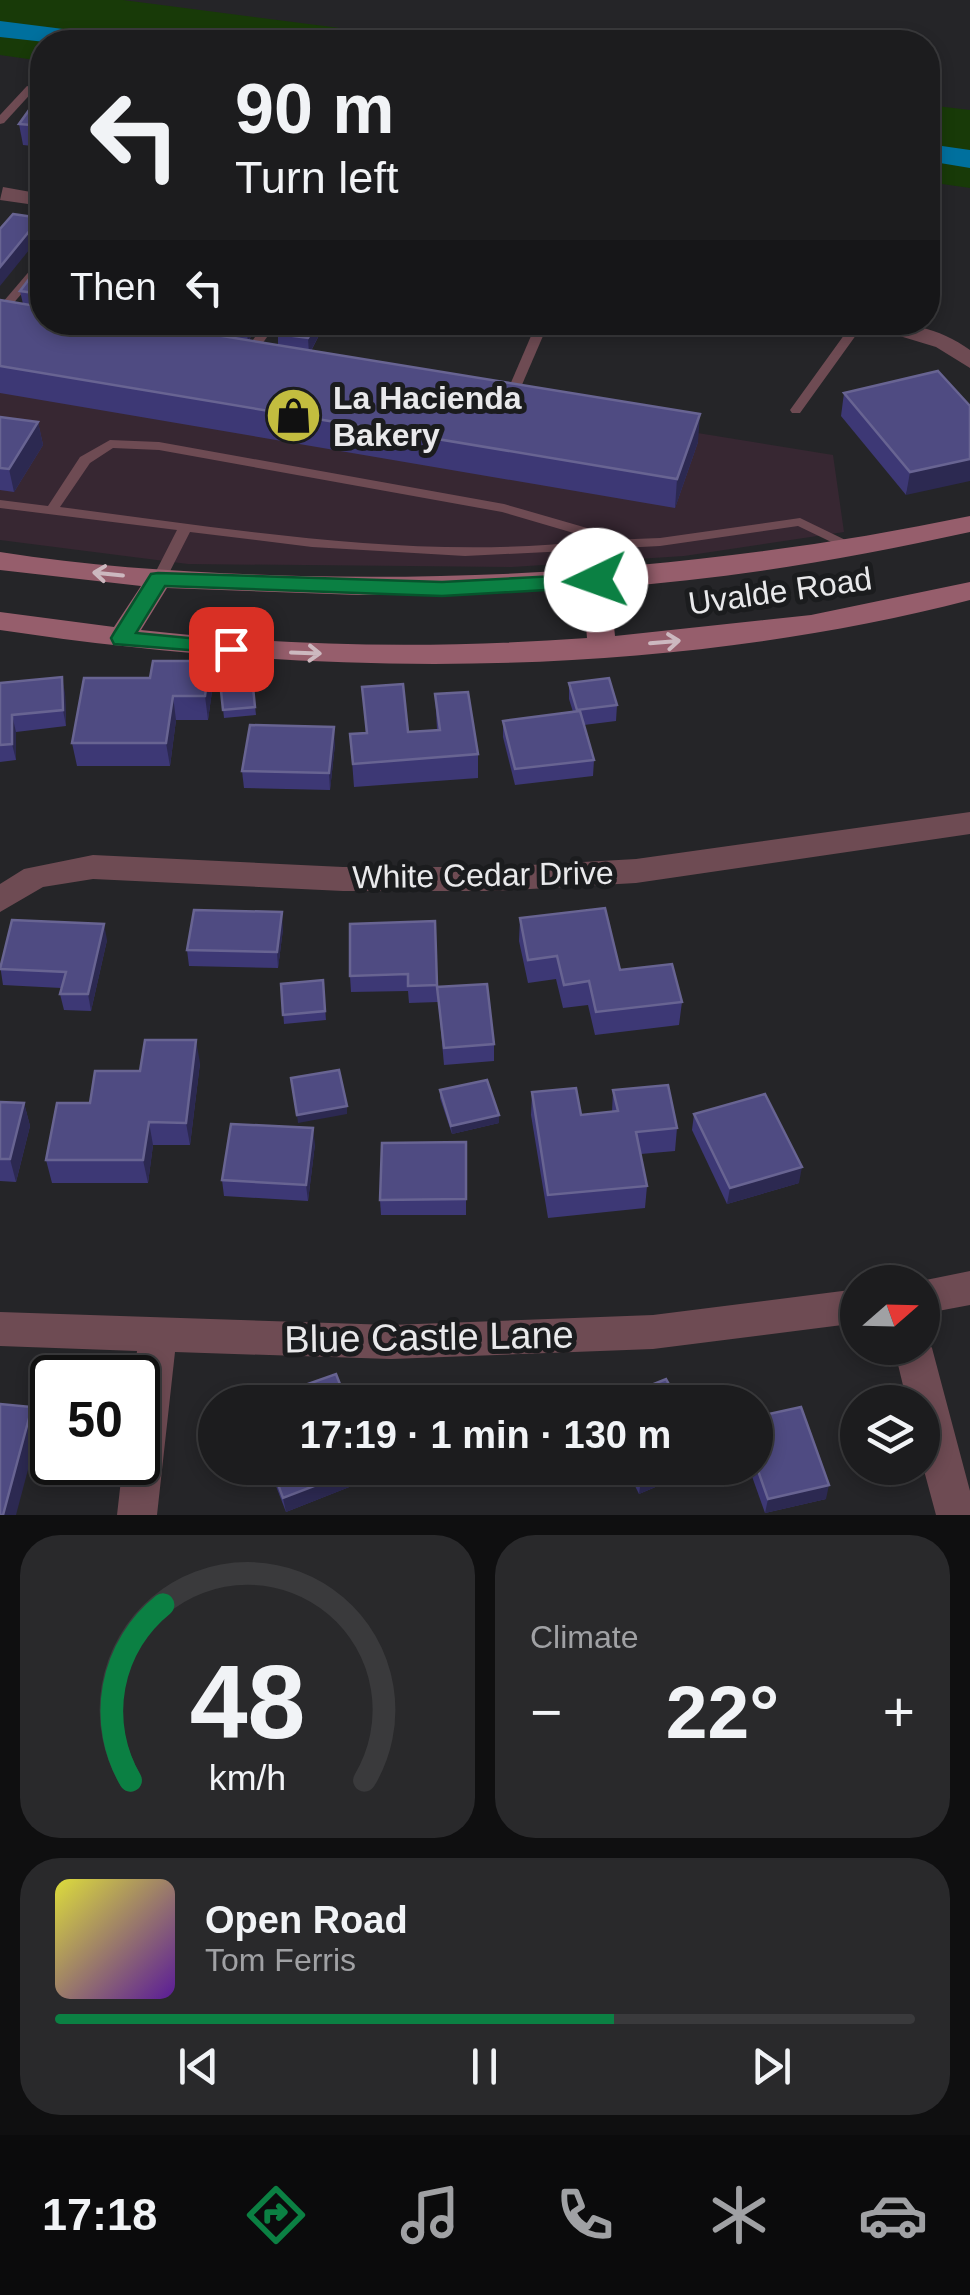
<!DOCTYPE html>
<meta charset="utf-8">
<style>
body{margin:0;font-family:Arial,sans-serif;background:#29292b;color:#f1f3f6;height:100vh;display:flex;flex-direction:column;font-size:38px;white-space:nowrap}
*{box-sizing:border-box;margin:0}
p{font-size:32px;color:#a0a1a4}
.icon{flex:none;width:55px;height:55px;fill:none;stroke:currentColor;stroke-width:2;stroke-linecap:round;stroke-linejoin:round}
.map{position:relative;height:1515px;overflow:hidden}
.drawer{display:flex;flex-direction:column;gap:20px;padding:20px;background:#0f0f10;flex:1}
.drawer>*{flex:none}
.hud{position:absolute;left:30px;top:30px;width:910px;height:305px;border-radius:40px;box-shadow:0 5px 15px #0003,0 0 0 2px #3a3a3c;background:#1c1c1e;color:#f1f3f6;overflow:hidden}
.needle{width:65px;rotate:70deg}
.tools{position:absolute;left:840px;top:1265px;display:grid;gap:20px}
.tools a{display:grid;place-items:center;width:100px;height:100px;border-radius:50%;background:#1c1c1e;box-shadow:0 5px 15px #0003,0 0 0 2px #3a3a3c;font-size:50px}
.speed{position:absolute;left:30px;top:1355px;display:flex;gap:20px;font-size:50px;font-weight:700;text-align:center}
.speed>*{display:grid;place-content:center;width:130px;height:130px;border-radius:50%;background:#1c1c1e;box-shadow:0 5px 15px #0003,0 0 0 2px #3a3a3c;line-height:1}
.speed .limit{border:5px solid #111;border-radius:15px;background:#fff;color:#111}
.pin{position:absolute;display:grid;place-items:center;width:85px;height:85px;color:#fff;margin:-42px;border-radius:20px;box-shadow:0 5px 15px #0006}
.me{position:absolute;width:110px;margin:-55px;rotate:267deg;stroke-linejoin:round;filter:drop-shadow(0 0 8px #0008)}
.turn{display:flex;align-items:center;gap:35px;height:210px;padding:0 40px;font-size:45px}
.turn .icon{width:130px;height:130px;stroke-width:2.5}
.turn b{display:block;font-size:70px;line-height:85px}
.then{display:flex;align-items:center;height:95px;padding:0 40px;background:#0003;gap:20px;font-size:38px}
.big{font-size:75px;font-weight:700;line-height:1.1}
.drawer .card{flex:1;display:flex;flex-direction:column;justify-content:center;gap:15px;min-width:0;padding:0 35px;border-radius:40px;background:#29292b}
.drawer .dial{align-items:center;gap:0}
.dial svg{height:260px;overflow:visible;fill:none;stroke:#3a3a3c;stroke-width:7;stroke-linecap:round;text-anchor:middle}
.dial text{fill:#f1f3f6;stroke:none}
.song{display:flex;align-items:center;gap:30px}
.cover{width:120px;height:120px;border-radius:15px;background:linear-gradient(135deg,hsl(60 70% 55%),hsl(270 70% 35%))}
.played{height:10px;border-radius:5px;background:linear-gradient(90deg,#0b8043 65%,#3a3a3c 65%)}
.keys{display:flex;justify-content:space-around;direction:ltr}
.heat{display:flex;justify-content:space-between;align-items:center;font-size:55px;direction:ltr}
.drawer .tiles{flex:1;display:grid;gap:20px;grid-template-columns:1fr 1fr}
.card:last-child{grid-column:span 2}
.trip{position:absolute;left:198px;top:1385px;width:575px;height:100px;border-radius:50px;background:#1c1c1e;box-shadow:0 5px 15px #0003,0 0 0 2px #3a3a3c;font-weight:700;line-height:100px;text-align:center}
.dock{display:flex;height:160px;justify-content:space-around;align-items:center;background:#0b0b0c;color:#a0a1a4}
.dock .icon{width:70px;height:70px}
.dock .active{color:#0b8043}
.dock b{font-size:45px;color:#f1f3f6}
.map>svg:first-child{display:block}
.commercial{fill:#372732}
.green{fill:#183a08}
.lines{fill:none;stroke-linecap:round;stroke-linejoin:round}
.canal{fill:#00709e;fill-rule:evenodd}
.lane{fill:#6e4b53;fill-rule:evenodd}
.street{fill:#6e4b53;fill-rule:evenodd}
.secondary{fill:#965e6c;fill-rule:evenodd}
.wall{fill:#3d3875}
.shaded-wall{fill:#2c2951}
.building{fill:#4f4b82;stroke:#686492;stroke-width:2.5}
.oneway{stroke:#ccb8bf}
.route{fill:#0b8043;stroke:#07532c;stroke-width:2.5}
.labels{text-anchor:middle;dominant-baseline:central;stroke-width:10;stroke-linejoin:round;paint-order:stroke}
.poi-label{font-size:32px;font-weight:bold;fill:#e9e9eb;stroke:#1b1c1e;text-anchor:start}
.street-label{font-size:32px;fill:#e9e9eb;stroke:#1b1c1e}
.near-street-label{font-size:38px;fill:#e9e9eb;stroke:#1b1c1e}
</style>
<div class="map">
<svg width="970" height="1515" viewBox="0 0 970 1515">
<rect width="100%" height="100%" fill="#252528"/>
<path class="commercial" d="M0 320 833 455 844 532 684 556 512 567 188 564 0 540Z"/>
<g class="green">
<path d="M0 0H123L449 42H42V61L0 55Z"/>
<path d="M928 105 970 110V188L928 182Z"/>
</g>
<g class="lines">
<g class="canal">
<path d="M0 21 103 34 116 42H45L0 37Z"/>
<path d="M928 144 970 150V168L928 161Z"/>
</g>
<g class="lane">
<path d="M27 86 36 88 4 123 0 124V115Z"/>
<path d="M42 260V270L11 306H3V302L38 261Z"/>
<path d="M266 322H278L254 355H246L244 352Z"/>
<path d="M537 322H549L515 401 509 405 505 404 503 401Z"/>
<path d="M849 322H861L859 331 800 413H792L790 410 847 331Z"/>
<path d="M110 440 159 442 504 504 587 528 609 540 660 538 800 518 862 548 855 552 850 551 798 526 660 546 601 549 603 581 596 585 589 581 588 550 465 556 312 547 190 532 166 579 159 583 152 579 177 530 0 508V500L48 506 80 457ZM113 448 159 450 502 512 577 534 590 541C414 561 234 529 60 507L90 463Z"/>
</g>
<g class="street">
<path d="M3 187 42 194V206L0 200Z"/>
<path d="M866 322C904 322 939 327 970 350V368L936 347 870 327Z"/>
<path d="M970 812V834L636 883 493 891H343L93 879 43 887 0 912V884L24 869 93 855 343 867H493L636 859Z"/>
<path d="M970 1271V1305L922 1314V1282H916Z"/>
<path d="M858 1289V1323L653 1349 391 1359 175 1352 157 1515H117L123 1462H138V1378H134L137 1351 0 1346V1312L391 1325 653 1315Z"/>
<path d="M922 1334 932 1348 970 1491V1515H936L922 1463V1402H907L894 1348H922Z"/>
</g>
<path class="secondary" d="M970 516V532C851 558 732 579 610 587L615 636 811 615 970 582V600C655 681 319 678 0 630V612L114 627 141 586 0 570V552C100 568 201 573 301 576 527 581 749 562 970 516ZM167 588 359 595 583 589 587 638C439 649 288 647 141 630Z"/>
</g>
<g class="wall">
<path d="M42 92V147L23 145 19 124Z"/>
<path d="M42 262V322L147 324V322H257L249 341 278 345V334L284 322H326L311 351 698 442 675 508 0 393V300L23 304 20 291Z"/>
<path d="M938 371 906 495 841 416 844 393Z"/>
<path d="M0 417 38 422 43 445 14 492 0 490Z"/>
<path d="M210 661 213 684 208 720H176L170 766H77L72 743 150 678Z"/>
<path d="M252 677 256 715 224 718 220 681Z"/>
<path d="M0 683 65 693 66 726 16 732V760L0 762Z"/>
<path d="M569 683 617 705 616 721 584 725 594 760 593 776 515 785 503 737V721L573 712 569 699Z"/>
<path d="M362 687 408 732 437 730 435 694 478 754V778L354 787 350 734 366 733Z"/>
<path d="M335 744 330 790 244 788 242 771Z"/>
<path d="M520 918 682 1002 679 1025 595 1035 588 1005 563 1008 556 979 528 983 519 941Z"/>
<path d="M435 921 438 1002 409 1003 408 991 351 992 350 976Z"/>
<path d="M283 929 278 968 189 966 187 950Z"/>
<path d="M107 940 91 1011 64 1010 60 994 61 988 3 985 0 965Z"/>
<path d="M323 980 326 1020 284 1024 281 984Z"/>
<path d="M437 987 494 1044V1061L444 1065Z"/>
<path d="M200 1063 190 1145H153L148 1183H52L46 1160 90 1103 140 1071Z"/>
<path d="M440 1090 499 1115V1123L452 1134 440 1098Z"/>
<path d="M613 1090 677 1128 675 1151 641 1154 647 1186 645 1208 548 1218 531 1115 532 1092 581 1115 612 1112Z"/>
<path d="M0 1102 24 1103 30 1126 16 1182 0 1181Z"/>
<path d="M694 1114 799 1183 727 1204 692 1130Z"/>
<path d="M466 1142V1215H381L380 1200Z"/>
<path d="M315 1144 308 1201 224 1196 222 1180Z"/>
<path d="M755 1417 826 1499 765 1513 749 1468H755Z"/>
<path d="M269 1468H371L372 1478 286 1512Z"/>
<path d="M626 1468H700L639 1494Z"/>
</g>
<g class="shaded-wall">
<path d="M40 218 42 234 0 286V267Z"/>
<path d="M248 322H257L248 342 246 326Z"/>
<path d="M317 322H326L309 354 308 338Z"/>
<path d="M700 414 698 442 675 508 677 479Z"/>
<path d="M38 422 43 445 14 492 9 469Z"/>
<path d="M970 459V481L906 495 910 472Z"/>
<path d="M210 661 213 684 208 720 205 696Z"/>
<path d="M62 677 65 693 66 726 63 710Z"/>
<path d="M173 696 176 720 170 766 166 743Z"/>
<path d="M12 715 16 732V760L12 744Z"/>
<path d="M334 727 335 744 330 790 329 773Z"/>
<path d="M282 912 283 929 278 968 277 952Z"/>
<path d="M104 924 107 940 91 1011 88 994Z"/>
<path d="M196 1040 200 1063 190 1145 186 1123Z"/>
<path d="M24 1103 30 1126 16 1182 10 1159Z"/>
<path d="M347 1106V1114L298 1123 297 1115Z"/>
<path d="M499 1115V1123L452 1134 451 1126Z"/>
<path d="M149 1122 153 1145 148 1183 143 1160Z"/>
<path d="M313 1128 315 1144 308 1201 306 1185Z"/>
<path d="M802 1167 799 1183 727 1204 730 1188Z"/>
<path d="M32 1407 39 1428 16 1515H3Z"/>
<path d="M361 1468H371L372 1478 286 1512 283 1498Z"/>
<path d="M669 1468H700L639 1494 641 1479Z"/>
<path d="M829 1485 826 1499 765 1513 768 1499Z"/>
</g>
<g class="building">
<path d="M42 92V126L19 124Z"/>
<path d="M13 214 40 218 0 267V229Z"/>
<path d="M42 262V294L20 291Z"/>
<path d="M0 300 42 307V322H136L700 414 677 479 0 366Z"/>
<path d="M209 322H248L246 326Z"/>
<path d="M284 322H317L308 338 278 334Z"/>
<path d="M938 371 970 406V459L910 472 844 393Z"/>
<path d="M0 417 38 422 9 469 0 468Z"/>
<path d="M153 661H210L205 696H173L166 743H72L84 678H150Z"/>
<path d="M62 677 63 710 12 715V744L0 745V683Z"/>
<path d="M252 677 255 707 223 710 220 681Z"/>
<path d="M609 678 617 705 577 710 569 683Z"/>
<path d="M403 684 408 732 440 730 435 694 468 692 478 754 353 764 350 734 367 733 362 687Z"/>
<path d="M580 711 594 760 515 769 503 721Z"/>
<path d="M250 725 334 727 329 773 242 771Z"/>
<path d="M605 908 620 970 672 964 682 1002 596 1012 589 981 564 985 557 956 528 960 520 918Z"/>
<path d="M194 910 282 912 277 952 187 950Z"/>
<path d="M12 920 104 924 88 994H60L66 972 0 969Z"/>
<path d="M435 921 437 985 408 986V974L350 976V924Z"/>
<path d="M323 980 325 1011 283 1015 281 984Z"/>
<path d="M487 984 494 1044 444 1048 437 987Z"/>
<path d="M145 1040H196L186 1123 149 1122 143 1160H46L57 1103H90L95 1071H140Z"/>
<path d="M339 1070 347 1106 297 1115 291 1078Z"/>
<path d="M487 1080 499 1115 451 1126 440 1090Z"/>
<path d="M668 1085 677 1128 636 1132 647 1186 548 1195 532 1092 576 1088 581 1115 618 1111 613 1090Z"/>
<path d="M765 1094 802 1167 730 1188 694 1114Z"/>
<path d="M0 1102 24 1103 10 1159H0Z"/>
<path d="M231 1124 313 1128 306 1185 222 1180Z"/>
<path d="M466 1142V1199L380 1200 382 1143Z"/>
<path d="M336 1374 347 1402H257Z"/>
<path d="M666 1379 679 1402H609Z"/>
<path d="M0 1404 32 1407 3 1515H0Z"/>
<path d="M801 1407 829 1485 768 1499 755 1462V1417Z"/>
<path d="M272 1468H361L283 1498Z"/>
<path d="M635 1468H669L641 1479Z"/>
</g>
<defs><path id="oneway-shaft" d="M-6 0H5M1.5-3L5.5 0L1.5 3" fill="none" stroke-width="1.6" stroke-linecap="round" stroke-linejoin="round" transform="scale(2.5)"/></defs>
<g class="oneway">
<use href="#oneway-shaft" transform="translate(108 574) rotate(-174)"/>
<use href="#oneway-shaft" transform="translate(665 642) rotate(-5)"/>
<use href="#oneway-shaft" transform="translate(306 653) rotate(2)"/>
</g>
<path class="route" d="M158 573 442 582 596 574 606 580 596 587 442 596 165 586 136 633 231 642 238 644 242 649 238 654 114 644 111 638 114 633 151 574Z"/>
<defs>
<symbol id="shop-disc" viewBox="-11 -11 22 22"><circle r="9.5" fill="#c3bd3f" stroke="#1b1c1e"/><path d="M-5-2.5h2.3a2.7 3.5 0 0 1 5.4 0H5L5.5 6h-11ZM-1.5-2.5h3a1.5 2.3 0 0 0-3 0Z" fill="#111"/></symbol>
</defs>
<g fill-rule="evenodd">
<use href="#shop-disc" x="262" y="384" width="63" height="63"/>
</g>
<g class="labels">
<g class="poi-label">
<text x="333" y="398">La Hacienda<tspan x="333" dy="37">Bakery</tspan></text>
</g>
<g class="street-label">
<text transform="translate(780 591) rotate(-8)">Uvalde Road</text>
<text transform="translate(483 875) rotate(-1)">White Cedar Drive</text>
</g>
<g class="near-street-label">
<text transform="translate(429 1337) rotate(-1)">Blue Castle Lane</text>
</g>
</g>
</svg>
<div class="tools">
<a><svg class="needle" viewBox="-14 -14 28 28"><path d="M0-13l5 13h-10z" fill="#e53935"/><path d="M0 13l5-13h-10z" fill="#a0a1a4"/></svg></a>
<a><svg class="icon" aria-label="layers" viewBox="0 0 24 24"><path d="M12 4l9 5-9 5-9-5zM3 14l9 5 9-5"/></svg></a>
</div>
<div class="speed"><div class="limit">50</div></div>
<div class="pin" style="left:231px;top:649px;background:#d93025"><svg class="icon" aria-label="arrive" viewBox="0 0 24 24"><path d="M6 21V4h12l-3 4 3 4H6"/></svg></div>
<svg class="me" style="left:596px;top:580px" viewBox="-20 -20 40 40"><circle r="19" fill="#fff"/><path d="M0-13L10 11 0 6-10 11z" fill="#0b8043"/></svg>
<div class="trip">17:19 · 1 min · 130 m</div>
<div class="hud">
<div class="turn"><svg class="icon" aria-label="left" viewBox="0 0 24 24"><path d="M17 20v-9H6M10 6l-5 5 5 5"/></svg><div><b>90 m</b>Turn left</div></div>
<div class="then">Then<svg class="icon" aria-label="left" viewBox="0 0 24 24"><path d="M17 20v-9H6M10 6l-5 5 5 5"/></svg></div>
</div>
</div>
<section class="drawer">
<div class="tiles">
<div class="card dial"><svg viewBox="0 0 100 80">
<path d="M14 69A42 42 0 1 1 86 69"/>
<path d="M14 69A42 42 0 0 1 24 15" stroke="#0b8043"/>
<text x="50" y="56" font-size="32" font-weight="700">48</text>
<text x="50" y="72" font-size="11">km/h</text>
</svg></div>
<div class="card"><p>Climate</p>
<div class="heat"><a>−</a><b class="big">22°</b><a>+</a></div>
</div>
<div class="card">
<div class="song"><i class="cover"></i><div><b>Open Road</b><p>Tom Ferris</p></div></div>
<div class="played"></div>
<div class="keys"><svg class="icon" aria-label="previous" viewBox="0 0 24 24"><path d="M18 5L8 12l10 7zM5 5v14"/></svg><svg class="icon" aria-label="pause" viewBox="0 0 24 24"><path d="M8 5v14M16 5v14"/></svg><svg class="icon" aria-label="next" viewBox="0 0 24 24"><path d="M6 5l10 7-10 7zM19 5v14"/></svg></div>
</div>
</div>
</section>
<nav class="dock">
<b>17:18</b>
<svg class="icon active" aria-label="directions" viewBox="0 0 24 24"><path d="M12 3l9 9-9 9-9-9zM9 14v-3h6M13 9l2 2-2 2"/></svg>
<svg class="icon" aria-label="music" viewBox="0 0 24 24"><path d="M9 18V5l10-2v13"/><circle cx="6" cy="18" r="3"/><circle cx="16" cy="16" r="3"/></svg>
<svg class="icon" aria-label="phone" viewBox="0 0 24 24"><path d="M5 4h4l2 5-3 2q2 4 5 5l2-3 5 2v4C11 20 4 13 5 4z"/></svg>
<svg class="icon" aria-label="climate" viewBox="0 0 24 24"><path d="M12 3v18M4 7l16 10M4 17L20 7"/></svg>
<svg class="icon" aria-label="car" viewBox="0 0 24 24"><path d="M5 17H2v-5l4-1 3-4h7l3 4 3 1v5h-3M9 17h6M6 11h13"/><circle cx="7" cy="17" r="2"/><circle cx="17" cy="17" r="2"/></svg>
</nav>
